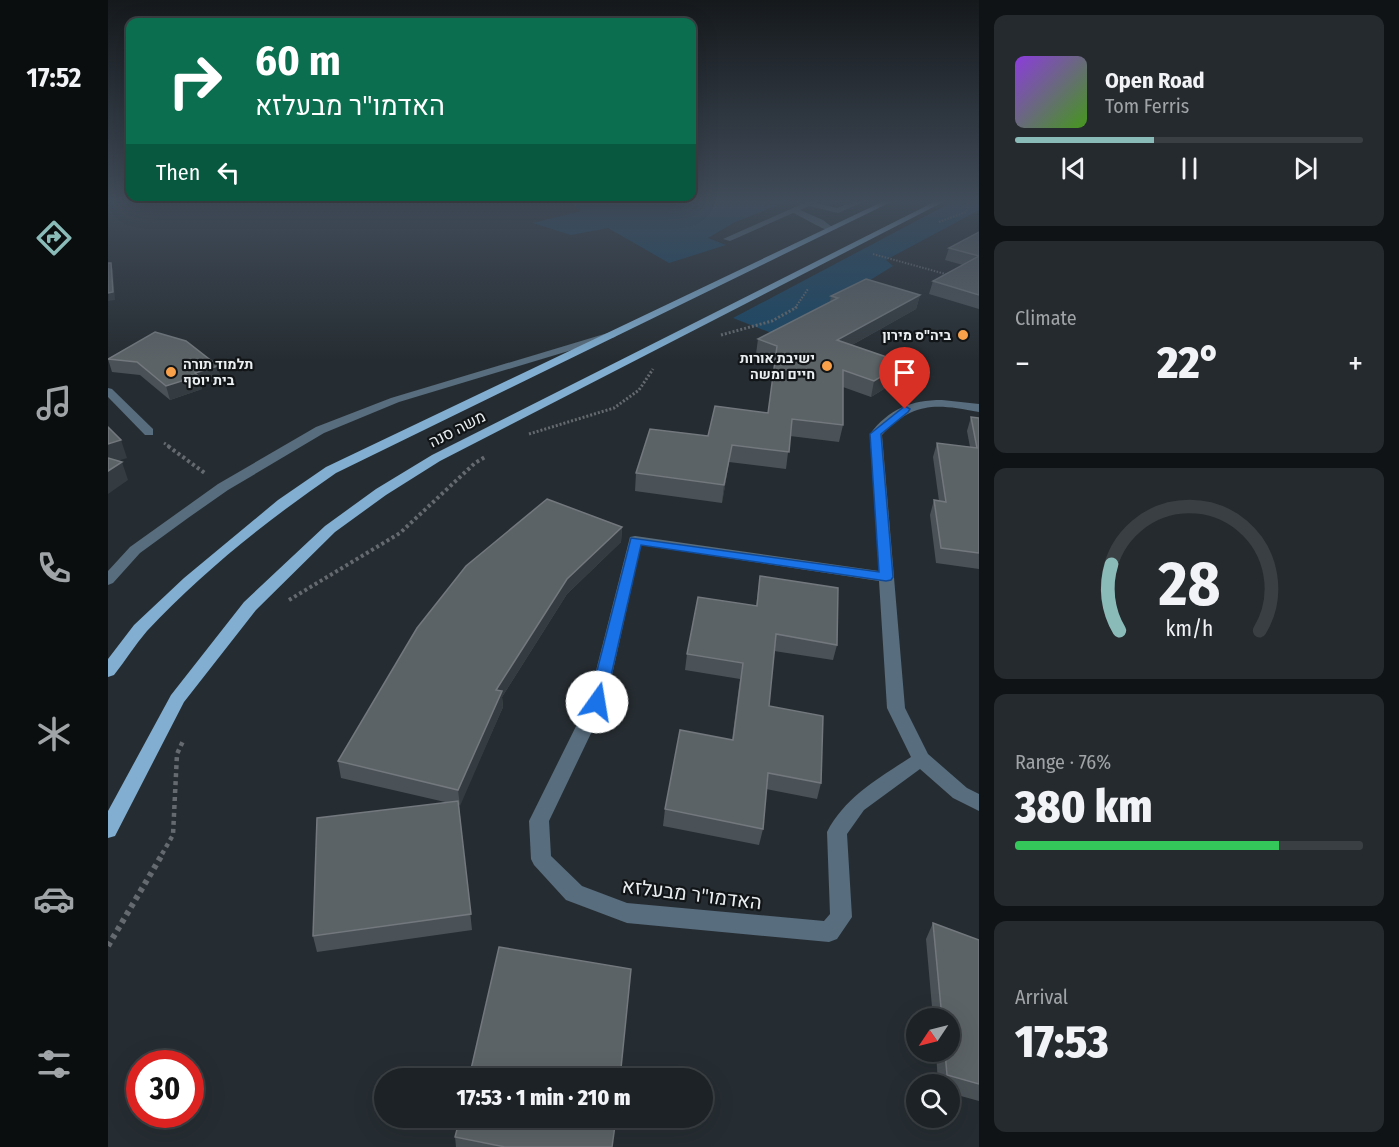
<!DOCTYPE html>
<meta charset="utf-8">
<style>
body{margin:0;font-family:"Fira Sans Condensed",Heebo,sans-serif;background:#252a2e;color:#f1f3f6;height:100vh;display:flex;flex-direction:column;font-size:22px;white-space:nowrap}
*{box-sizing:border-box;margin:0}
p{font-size:20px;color:#a0a4a7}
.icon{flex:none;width:33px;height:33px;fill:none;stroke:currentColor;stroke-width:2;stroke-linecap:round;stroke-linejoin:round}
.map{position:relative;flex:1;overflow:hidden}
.side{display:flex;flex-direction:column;gap:15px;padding:15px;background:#0f1315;width:420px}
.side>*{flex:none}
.guide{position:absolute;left:18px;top:18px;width:570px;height:183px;border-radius:12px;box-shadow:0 6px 24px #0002,0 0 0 2px #3a3f43;background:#0b6e4f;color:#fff;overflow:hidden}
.needle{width:39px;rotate:235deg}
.tools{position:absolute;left:798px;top:1008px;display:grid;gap:12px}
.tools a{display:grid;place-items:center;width:54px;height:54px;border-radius:50%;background:#1c2226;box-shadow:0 6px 24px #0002,0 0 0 2px #3a3f43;font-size:30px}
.speed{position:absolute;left:18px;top:1050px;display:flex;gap:12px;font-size:30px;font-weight:700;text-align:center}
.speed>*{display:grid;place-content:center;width:78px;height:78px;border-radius:50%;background:#1c2226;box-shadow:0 6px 24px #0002,0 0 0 2px #3a3f43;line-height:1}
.speed .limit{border:9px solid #d22;background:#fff;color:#111}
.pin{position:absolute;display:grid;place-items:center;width:51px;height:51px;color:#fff;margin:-62px -26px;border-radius:50% 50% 50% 0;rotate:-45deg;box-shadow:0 0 6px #0007}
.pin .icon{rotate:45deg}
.me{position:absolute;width:66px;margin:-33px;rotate:13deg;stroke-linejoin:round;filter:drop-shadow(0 0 4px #0008)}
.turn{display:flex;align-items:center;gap:21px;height:126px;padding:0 30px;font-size:27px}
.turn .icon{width:78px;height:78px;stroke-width:2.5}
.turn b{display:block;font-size:42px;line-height:51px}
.then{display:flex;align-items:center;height:57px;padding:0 30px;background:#0003;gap:12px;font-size:22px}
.big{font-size:45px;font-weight:800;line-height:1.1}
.side .widget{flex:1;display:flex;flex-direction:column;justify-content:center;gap:9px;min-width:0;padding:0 21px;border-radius:12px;background:#252a2e}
.side .dial{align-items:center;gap:0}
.dial svg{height:156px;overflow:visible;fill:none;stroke:#3a3f43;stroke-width:7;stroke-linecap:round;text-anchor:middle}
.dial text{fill:#f1f3f6;stroke:none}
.song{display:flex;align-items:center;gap:18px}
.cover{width:72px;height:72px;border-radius:9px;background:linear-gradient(135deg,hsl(270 70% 55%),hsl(100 70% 35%))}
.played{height:6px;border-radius:3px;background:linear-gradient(90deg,#8bbbb9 40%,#3a3f43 40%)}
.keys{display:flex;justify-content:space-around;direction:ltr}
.heat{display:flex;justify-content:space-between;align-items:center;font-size:33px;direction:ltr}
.charge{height:9px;border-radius:4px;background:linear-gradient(90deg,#34c759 76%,#3a3f43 0)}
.trip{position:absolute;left:266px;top:1068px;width:339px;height:60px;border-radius:30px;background:#1c2226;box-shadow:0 6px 24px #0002,0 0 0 2px #3a3f43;font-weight:800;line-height:60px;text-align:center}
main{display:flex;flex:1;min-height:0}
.tabs{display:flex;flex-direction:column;width:108px;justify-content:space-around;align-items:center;background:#0b0e0f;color:#a0a4a7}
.tabs .icon{width:42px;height:42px}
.tabs .active{color:#8bbbb9}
.tabs b{font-size:27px;color:#f1f3f6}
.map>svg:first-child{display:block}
.green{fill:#194766}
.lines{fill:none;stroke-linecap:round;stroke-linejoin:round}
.path-far4{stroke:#646a6f;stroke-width:2;stroke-dasharray:1.5 1.5;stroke-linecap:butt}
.path-far3{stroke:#646a6f;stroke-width:3;stroke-dasharray:2 2;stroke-linecap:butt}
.path-far2{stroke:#646a6f;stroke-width:4;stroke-dasharray:3 3;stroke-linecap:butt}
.path-far1{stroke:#646a6f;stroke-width:4.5;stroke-dasharray:4 4;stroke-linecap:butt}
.path{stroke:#646a6f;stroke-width:6;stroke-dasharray:4.5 4.5;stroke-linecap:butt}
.minor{fill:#586d7e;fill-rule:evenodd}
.major{fill:#81aed1;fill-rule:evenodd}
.wall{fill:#4b5257}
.shaded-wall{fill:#353c41}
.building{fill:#5c6367;stroke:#72787d;stroke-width:1.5}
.route{fill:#1a73e8;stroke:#114b97;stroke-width:1.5}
.poi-dot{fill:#f8a14a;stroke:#121517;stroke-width:2}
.labels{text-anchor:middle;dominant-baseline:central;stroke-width:4.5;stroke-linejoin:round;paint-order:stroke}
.far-poi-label{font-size:14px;font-weight:bold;fill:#eaeef1;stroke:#121517;text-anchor:end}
.street-label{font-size:16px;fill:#eaeef1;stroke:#121517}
.near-street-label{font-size:20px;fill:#eaeef1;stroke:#121517}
</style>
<main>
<nav class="tabs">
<b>17:52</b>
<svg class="icon active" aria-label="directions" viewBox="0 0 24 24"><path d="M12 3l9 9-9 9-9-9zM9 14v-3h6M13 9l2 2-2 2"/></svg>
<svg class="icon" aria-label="music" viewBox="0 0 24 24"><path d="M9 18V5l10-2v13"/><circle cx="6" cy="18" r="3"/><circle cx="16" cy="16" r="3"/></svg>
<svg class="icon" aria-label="phone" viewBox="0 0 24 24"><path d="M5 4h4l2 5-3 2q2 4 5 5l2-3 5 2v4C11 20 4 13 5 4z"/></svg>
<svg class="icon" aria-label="climate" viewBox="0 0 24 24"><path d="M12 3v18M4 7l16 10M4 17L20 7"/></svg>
<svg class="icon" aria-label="car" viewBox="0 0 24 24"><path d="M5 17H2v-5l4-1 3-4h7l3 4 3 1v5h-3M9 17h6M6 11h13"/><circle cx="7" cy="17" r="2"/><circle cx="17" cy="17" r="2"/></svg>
<svg class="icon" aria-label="filters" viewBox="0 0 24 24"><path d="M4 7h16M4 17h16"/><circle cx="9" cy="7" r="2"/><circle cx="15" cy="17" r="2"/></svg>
</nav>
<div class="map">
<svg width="871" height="1147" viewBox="0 0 871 1147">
<rect width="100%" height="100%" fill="#262d32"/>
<g class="green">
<path d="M461 200H682L627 222 600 238 618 245 561 263 500 228 463 235 425 223 473 211Z"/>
<path d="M848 200H871V210L778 260 785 266 671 336 625 318Z"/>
</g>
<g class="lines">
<g class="path-far4">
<path d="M831 222 858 212 860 200"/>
<path d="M765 254 841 275"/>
<path d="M687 308 700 289"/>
</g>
<g class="path-far3">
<path d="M613 335 664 321 689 307"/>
<path d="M421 434 506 408 531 390 545 369"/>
<path d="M56 443 62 447"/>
</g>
<g class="path-far2">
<path d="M60 446 98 474"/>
<path d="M181 600 292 533 367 463 377 457"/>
</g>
<path class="path-far1" d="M54 854 65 835 69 754 75 741"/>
<path class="path" d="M0 946 55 853"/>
<g class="minor">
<path d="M703 200H711L708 203 729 208 750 200H760L730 213 701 206 692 210 715 220 724 227V231C716 231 695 217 685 213L622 241 615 239Z"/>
<path d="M503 332 508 335 507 337 291 402 216 433 120 490 80 518 32 553 5 583 0 585V571L22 547 110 484 208 427 283 398Z"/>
<path d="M0 388 4 389 45 429V435H37L0 397Z"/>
<path d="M834 400 871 404V412C828 404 806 401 774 435L797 708 820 754 859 788 871 794V811L845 798 812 769 756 810 739 834 744 917 729 939 721 942 519 923 458 900 426 865 423 859 421 821 480 702 522 537 527 536 771 571 762 434C781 409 803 400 834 400ZM533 545 771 581 779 708 803 757C771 778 737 797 719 832L722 914 716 921 519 903 474 886 443 856 441 821 498 702Z"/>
</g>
<g class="major">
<path d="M778 200H787L228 473C161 519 95 571 39 631 27 645 17 661 6 675L0 677V659L26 625 76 578 170 500 218 467Z"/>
<path d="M830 200H839L332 461 278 495 227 532 148 610 76 702 7 836 0 838V811L63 695 136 602 217 526 268 489 324 455Z"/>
</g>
</g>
<g class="wall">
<path d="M871 232V309L821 294 825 281 855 265 837 260 841 248Z"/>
<path d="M812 295 808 309 744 345 796 363 792 379 763 397 735 387V425L731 442 682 436 678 469 621 462 614 503 527 491 528 473 600 436 660 413 667 361 648 354 650 339 722 302 723 296Z"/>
<path d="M47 332 113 379 93 385 94 389 62 400 32 375 4 372 0 359Z"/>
<path d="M863 417 871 418V569L828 563 822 515 826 500 831 501 825 457 829 443 862 447 859 431Z"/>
<path d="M514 527 513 542 459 594 394 697 395 707 351 806 364 930 209 952 205 936 337 802 233 778 230 761Z"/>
<path d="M652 576 729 645 725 660 666 651 661 706 713 783 709 799 658 789 655 829 651 845 555 826 557 809 624 740 632 679 577 670 579 654 648 606Z"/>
<path d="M825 923 871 940V1101L842 1093V1084H830L828 1052H842V1018H825L818 939Z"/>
<path d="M347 1137 504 1147H348Z"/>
</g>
<g class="shaded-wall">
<path d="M3 263 5 270 7 300 0 301Z"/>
<path d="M812 295 808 309 726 355 729 340Z"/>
<path d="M796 363 792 379 763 397 766 381Z"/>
<path d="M110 366 113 379 93 385 94 389 62 400 58 386 87 373Z"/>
<path d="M13 440 19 458 0 464V444Z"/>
<path d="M624 445 621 462 614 503 616 485Z"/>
<path d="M14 462 20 480 0 494V471Z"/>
<path d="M514 527 513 542 459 594 394 697 395 707 352 806 350 790 388 690 459 579Z"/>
</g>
<g class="building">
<path d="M871 232V256L841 248Z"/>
<path d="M871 256V295L825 281Z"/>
<path d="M0 263H3L5 292 0 293Z"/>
<path d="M758 279 812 295 729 340 796 363 766 381 735 370V425L684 419 681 452 624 445 616 485 528 473 542 429 600 436 607 406 660 413 669 346 650 339 730 298 723 296Z"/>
<path d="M47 332 78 341 110 366 87 373 90 376 58 386 29 362 0 359Z"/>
<path d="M863 417 871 418V553L833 548 826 500 838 502 829 443 869 448Z"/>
<path d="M0 427 13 440 0 444Z"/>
<path d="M0 458 14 462 0 471Z"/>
<path d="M439 499 514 527 459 579 388 690 394 691 350 790 230 761 309 628 358 566Z"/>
<path d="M652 576 730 588 729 645 668 634 661 706 715 716 713 783 660 773 655 829 557 809 572 730 625 740 635 663 579 654 590 597 649 606Z"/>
<path d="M350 801 363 914 205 936 209 818Z"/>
<path d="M825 923 871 940V1084L839 1075 837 1052H842V1018H834Z"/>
<path d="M391 947 523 969 512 1078H361Z"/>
<path d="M352 1118H508L504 1147H397L347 1137Z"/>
</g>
<linearGradient id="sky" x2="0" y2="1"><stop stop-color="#15191c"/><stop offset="0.56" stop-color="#414c5a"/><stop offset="1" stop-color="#414c5a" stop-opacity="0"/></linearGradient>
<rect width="871" height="360" fill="url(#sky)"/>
<path class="route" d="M797 406 802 409 800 412 773 434 785 577 783 580 778 581 533 545 497 702 495 706H484L481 702 523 538 771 572 762 434Z"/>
<g class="poi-dot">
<circle cx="855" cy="335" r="6"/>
<circle cx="719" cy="366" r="6"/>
<circle cx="63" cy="372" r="6"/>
</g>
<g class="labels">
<g class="far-poi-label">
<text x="843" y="335">ביה"ס מירון</text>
<text x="707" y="358">ישיבת אורות<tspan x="707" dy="16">חיים ומשה</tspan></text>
<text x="75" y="364" text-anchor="start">תלמוד תורה<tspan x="75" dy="16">בית יוסף</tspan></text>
</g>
<g class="street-label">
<text transform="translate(349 429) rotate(-27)">משה סנה</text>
</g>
<g class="near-street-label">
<text transform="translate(584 894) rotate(7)">האדמו"ר מבעלזא</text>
</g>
</g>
</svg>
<div class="tools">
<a><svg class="needle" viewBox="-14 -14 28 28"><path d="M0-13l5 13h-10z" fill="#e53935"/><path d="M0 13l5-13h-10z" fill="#a0a4a7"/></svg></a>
<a><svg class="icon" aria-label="search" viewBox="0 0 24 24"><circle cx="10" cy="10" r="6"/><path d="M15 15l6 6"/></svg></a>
</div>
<div class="speed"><div class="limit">30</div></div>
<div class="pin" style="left:797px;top:409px;background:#d93025"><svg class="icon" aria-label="arrive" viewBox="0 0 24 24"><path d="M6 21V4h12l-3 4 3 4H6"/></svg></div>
<svg class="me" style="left:489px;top:702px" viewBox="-20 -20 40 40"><circle r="19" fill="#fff"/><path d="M0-13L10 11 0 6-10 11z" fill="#1a73e8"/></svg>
<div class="trip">17:53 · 1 min · 210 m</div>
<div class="guide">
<div class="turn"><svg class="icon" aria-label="right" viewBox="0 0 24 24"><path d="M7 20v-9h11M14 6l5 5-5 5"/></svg><div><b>60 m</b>האדמו&quot;ר מבעלזא</div></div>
<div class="then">Then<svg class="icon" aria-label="left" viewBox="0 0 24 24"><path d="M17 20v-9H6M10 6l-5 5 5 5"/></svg></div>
</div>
</div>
<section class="side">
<div class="widget">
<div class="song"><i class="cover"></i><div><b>Open Road</b><p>Tom Ferris</p></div></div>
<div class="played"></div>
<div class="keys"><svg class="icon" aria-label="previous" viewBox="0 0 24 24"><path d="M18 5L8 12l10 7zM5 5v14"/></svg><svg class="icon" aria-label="pause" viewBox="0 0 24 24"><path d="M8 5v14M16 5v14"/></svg><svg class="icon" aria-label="next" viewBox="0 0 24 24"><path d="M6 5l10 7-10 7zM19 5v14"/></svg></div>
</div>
<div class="widget"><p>Climate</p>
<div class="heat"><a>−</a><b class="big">22°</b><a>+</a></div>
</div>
<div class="widget dial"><svg viewBox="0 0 100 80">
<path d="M14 69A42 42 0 1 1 86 69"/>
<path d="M14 69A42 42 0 0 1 10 35" stroke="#8bbbb9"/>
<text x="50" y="56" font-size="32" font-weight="700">28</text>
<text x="50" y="72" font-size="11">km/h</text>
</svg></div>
<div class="widget"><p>Range · 76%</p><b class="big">380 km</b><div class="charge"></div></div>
<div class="widget"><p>Arrival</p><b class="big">17:53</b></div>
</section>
</main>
